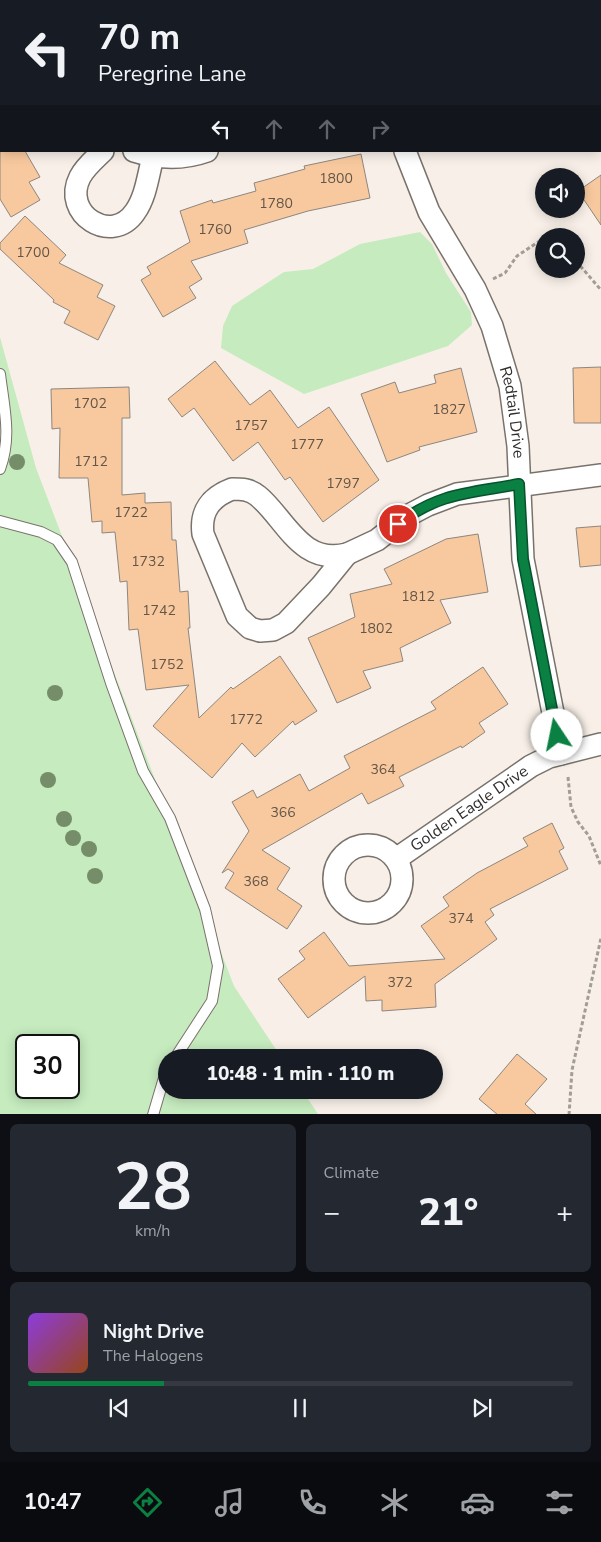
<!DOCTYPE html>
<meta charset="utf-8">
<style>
body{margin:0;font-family:"Nunito Sans",sans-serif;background:#242831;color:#f1f3f6;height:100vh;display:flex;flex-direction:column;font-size:19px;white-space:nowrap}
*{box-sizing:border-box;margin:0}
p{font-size:16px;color:#9ea1a6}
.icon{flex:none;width:28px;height:28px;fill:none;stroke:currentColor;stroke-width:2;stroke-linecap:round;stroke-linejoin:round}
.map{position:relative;height:1114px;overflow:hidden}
.panel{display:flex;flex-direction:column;gap:10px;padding:10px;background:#0d0f14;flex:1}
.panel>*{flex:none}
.guide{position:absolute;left:0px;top:0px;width:601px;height:152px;box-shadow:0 2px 12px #0003;background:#171b24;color:#f1f3f6;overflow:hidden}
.tools{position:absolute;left:535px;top:168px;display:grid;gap:10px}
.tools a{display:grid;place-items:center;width:50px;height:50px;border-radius:50%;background:#171b24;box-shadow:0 2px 12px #0003;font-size:25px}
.speed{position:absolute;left:15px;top:1034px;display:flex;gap:10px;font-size:25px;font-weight:700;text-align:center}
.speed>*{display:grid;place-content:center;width:65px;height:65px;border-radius:50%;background:#171b24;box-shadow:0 2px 12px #0003;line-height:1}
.speed .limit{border:2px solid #111;border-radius:8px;background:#fff;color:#111}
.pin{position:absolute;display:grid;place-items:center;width:42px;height:42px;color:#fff;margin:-21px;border:2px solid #fff;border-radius:50%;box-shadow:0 1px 5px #0007}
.me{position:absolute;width:55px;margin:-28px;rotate:349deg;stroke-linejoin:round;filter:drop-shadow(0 0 4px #0008)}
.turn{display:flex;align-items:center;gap:18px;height:105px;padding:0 15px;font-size:22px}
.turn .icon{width:65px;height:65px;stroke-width:2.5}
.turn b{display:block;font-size:35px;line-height:42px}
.lanes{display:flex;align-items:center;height:48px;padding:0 15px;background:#0003;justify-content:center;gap:25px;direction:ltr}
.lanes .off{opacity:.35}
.big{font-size:38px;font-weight:800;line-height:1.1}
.panel .widget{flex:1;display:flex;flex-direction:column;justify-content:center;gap:8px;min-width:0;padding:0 18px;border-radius:8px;background:#242831}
.panel .dial{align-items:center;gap:0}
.dial b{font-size:65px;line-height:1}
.song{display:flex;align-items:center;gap:15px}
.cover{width:60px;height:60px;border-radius:8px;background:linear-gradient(135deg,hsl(270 70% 55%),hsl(20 70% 35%))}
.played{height:5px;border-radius:2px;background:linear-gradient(90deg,#0b8043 25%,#363941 25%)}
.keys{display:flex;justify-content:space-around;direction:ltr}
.heat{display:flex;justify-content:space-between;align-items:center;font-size:28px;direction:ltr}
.panel .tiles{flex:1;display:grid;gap:10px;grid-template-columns:1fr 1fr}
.widget:last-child{grid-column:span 2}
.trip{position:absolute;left:158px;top:1049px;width:285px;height:50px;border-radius:25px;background:#171b24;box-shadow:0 2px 12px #0003;font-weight:800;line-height:50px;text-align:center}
.dock{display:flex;height:80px;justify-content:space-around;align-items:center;background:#090b0e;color:#9ea1a6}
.dock .icon{width:35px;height:35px}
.dock .on{color:#0b8043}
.dock b{font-size:22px;color:#f1f3f6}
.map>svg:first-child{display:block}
.green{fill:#c6ebbf;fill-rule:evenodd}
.building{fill:#f8c99e;stroke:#8d867f}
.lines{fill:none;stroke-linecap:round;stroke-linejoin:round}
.lane-casing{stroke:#79726b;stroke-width:12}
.street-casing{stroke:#79726b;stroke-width:24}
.path{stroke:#a39d97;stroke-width:3;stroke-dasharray:4 2.5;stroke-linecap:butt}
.lane{stroke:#fff;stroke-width:10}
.street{stroke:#fff;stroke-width:21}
.tree{fill:#758e69}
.route-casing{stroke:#07532c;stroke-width:12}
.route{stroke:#0b8043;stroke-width:9}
.labels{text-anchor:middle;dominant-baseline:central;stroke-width:4;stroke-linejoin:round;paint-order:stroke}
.number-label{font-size:14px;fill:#635548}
.street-label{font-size:16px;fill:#312e2c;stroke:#fff}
</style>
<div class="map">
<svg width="601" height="1115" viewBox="0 0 601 1115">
<rect width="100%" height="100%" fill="#f8f0e8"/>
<g class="green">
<path d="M420 232 432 244 446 273 471 312 472 325 448 346 304 394 221 348 223 326 232 306 284 272 313 269 360 244Z"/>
<path d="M0 337 36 468 234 986 281 1057 166 1058V1090H302L318 1114H0ZM26 1045H69V1088H26Z"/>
</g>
<g class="building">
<path d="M0 151H25L40 177 29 182 40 200 11 217 0 199Z"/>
<path d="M361 154 370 198 308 211 244 230 248 243 191 261 202 279 189 287 196 298 163 317 141 280 151 274 147 267 190 242 180 211 212 200 213 203 256 191 254 183 305 169 304 166Z"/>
<path d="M601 175V225L578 191Z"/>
<path d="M25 216 66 255 59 263 103 285 97 297 115 306 98 340 64 323 70 311 53 302 54 300 0 249V243Z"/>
<path d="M215 361 250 405 270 390 298 428 329 407 379 480 323 522 290 477 285 480 258 442 233 461 194 408 182 417 168 399Z"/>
<path d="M601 367V423H574L573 368Z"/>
<path d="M461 368 477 432 419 447 420 450 387 462 361 394 395 382 399 393 436 383 434 375Z"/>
<path d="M129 387 130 418H122V495L145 493V503L171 502 172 540H176L180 592 188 591 190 628H188L199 718 231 687 233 689 280 656 317 711 295 725 293 721 255 757 242 743 212 778 153 726 189 685 146 690 138 629 129 630 127 581 120 582 115 532 102 533V521L92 522 88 478H59L60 428 52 429 51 389Z"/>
<path d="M601 526V565L580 567 576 528Z"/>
<path d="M478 534 488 592 440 600 451 623 400 648 403 661 363 671 371 688 337 703 308 638 355 617 350 594 392 584 384 569 446 539Z"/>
<path d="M483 667 508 704 479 723 485 732 462 748 461 746 399 777 404 786 368 804 362 793 262 850 290 868 277 889 302 906 287 929 225 888 234 873 228 869 222 873 249 831 232 802 253 790 257 798 300 774 309 791 350 768 344 756 436 709 431 702Z"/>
<path d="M552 823 564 848 559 851 568 869 490 909 494 915 485 922 497 939 435 984 436 1007 382 1011V1000L366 1001 365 976 308 1018 278 979 305 959 299 951 324 932 349 966 445 959 421 926 449 906 443 897 477 873 528 846 523 838Z"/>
<path d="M517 1054 547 1079 525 1104 537 1115H498L479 1099Z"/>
</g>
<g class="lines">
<defs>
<g id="lane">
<path d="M0 374C4 408 12 436 0 469"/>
<path d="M0 521 41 532 57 540 72 562 111 683 143 771 170 818 205 909 218 966 212 1001 175 1058"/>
<path d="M153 1115 166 1071"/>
</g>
<g id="street">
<path d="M46 0V1"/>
<path d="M353 0V1"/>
<path d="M533 1 534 0"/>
<path d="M103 151C95 159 85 167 80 177 61 214 112 246 135 212 146 197 148 175 153 157"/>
<path d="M134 151C159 159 182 160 207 151"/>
<path id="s1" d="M405 151 429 212 475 289 492 326 510 386 518 446 523 559 561 754"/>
<path d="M232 489C241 489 250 489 258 496 285 518 301 566 347 554L321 586 286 623 273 630 260 631 250 628 237 616 203 534C200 511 211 497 232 489Z"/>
<path d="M347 554 377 540 409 515 428 505 457 494 601 475"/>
<circle cx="368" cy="879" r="34"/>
<path id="s2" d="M396 859 531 766 549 757 601 744"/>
</g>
</defs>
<use href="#lane" class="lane-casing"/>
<use href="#street" class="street-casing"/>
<g class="path">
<path d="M576 261 601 290"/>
<path d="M493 279 505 273 517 256 538 242 544 245"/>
<path d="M568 777 571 807 578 822 589 836 601 866"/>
<path d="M569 1115 572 1070 601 938"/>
</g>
<use href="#lane" class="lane"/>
<use href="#street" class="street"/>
</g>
<g class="tree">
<circle cx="17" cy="462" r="8"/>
<circle cx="55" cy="693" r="8"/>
<circle cx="48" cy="780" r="8"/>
<circle cx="64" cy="819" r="8"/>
<circle cx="73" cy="838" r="8"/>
<circle cx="89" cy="849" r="8"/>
<circle cx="95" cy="876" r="8"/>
</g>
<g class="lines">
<defs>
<path id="route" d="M398 524C439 492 472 493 519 484L523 559 557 735"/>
</defs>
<use href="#route" class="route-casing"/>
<use href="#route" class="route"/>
</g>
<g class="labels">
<g class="number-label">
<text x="336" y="178">1800</text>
<text x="276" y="203">1780</text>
<text x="215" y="229">1760</text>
<text x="33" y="252">1700</text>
<text x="90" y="403">1702</text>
<text x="449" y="409">1827</text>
<text x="251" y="425">1757</text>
<text x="307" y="444">1777</text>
<text x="91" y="461">1712</text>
<text x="343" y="483">1797</text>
<text x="131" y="512">1722</text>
<text x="148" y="561">1732</text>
<text x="418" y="596">1812</text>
<text x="159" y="610">1742</text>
<text x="376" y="628">1802</text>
<text x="167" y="664">1752</text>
<text x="246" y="719">1772</text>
<text x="383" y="769">364</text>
<text x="283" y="812">366</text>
<text x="256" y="881">368</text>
<text x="461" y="918">374</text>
<text x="400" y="982">372</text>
</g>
<g class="street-label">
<text stroke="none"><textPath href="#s1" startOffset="285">Redtail Drive</textPath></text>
<text stroke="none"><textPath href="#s2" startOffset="89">Golden Eagle Drive</textPath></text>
</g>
</g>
</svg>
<div class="tools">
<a><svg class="icon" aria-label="sound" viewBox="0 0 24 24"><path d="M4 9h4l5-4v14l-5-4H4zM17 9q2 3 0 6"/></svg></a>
<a><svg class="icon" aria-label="search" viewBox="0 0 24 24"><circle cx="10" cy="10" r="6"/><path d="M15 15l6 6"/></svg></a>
</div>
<div class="speed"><div class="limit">30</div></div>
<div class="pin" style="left:398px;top:524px;background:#d93025"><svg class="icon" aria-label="arrive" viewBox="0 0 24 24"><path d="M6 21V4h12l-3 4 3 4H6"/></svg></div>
<svg class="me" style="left:557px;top:735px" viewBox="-20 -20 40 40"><circle r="19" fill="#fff"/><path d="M0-13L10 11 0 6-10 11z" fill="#0b8043"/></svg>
<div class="trip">10:48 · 1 min · 110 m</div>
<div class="guide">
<div class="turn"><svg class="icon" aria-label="left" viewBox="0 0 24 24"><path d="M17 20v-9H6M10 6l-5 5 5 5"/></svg><div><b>70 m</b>Peregrine Lane</div></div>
<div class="lanes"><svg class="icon" aria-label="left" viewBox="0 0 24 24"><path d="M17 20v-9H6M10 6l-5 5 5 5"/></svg><svg class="icon off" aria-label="ahead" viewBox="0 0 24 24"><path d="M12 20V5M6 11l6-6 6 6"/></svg><svg class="icon off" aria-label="ahead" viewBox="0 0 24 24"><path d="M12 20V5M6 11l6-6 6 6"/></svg><svg class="icon off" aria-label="right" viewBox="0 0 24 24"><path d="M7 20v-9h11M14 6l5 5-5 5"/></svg></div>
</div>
</div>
<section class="panel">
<div class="tiles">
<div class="widget dial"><b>28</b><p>km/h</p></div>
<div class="widget"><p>Climate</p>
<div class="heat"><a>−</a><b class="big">21°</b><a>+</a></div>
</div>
<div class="widget">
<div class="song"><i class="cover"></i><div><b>Night Drive</b><p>The Halogens</p></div></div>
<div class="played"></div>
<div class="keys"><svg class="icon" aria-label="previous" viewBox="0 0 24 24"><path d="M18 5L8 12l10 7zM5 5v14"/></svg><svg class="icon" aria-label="pause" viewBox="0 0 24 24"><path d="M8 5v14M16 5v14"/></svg><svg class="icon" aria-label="next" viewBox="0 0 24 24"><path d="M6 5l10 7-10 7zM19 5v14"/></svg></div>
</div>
</div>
</section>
<nav class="dock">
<b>10:47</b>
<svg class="icon on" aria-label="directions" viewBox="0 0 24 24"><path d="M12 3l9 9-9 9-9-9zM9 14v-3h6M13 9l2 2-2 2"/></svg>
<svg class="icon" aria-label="music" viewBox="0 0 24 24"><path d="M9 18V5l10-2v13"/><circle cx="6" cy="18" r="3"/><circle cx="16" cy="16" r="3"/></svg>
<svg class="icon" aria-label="phone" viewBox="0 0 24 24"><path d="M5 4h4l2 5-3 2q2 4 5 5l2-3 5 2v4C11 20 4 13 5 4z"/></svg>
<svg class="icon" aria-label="climate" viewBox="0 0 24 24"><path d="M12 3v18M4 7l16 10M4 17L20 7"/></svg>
<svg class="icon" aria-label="car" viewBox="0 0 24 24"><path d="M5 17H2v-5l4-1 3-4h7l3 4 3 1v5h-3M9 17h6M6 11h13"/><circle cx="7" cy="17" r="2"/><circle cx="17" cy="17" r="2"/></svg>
<svg class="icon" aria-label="filters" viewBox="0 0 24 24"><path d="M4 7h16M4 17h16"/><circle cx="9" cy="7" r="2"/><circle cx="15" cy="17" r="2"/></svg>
</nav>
